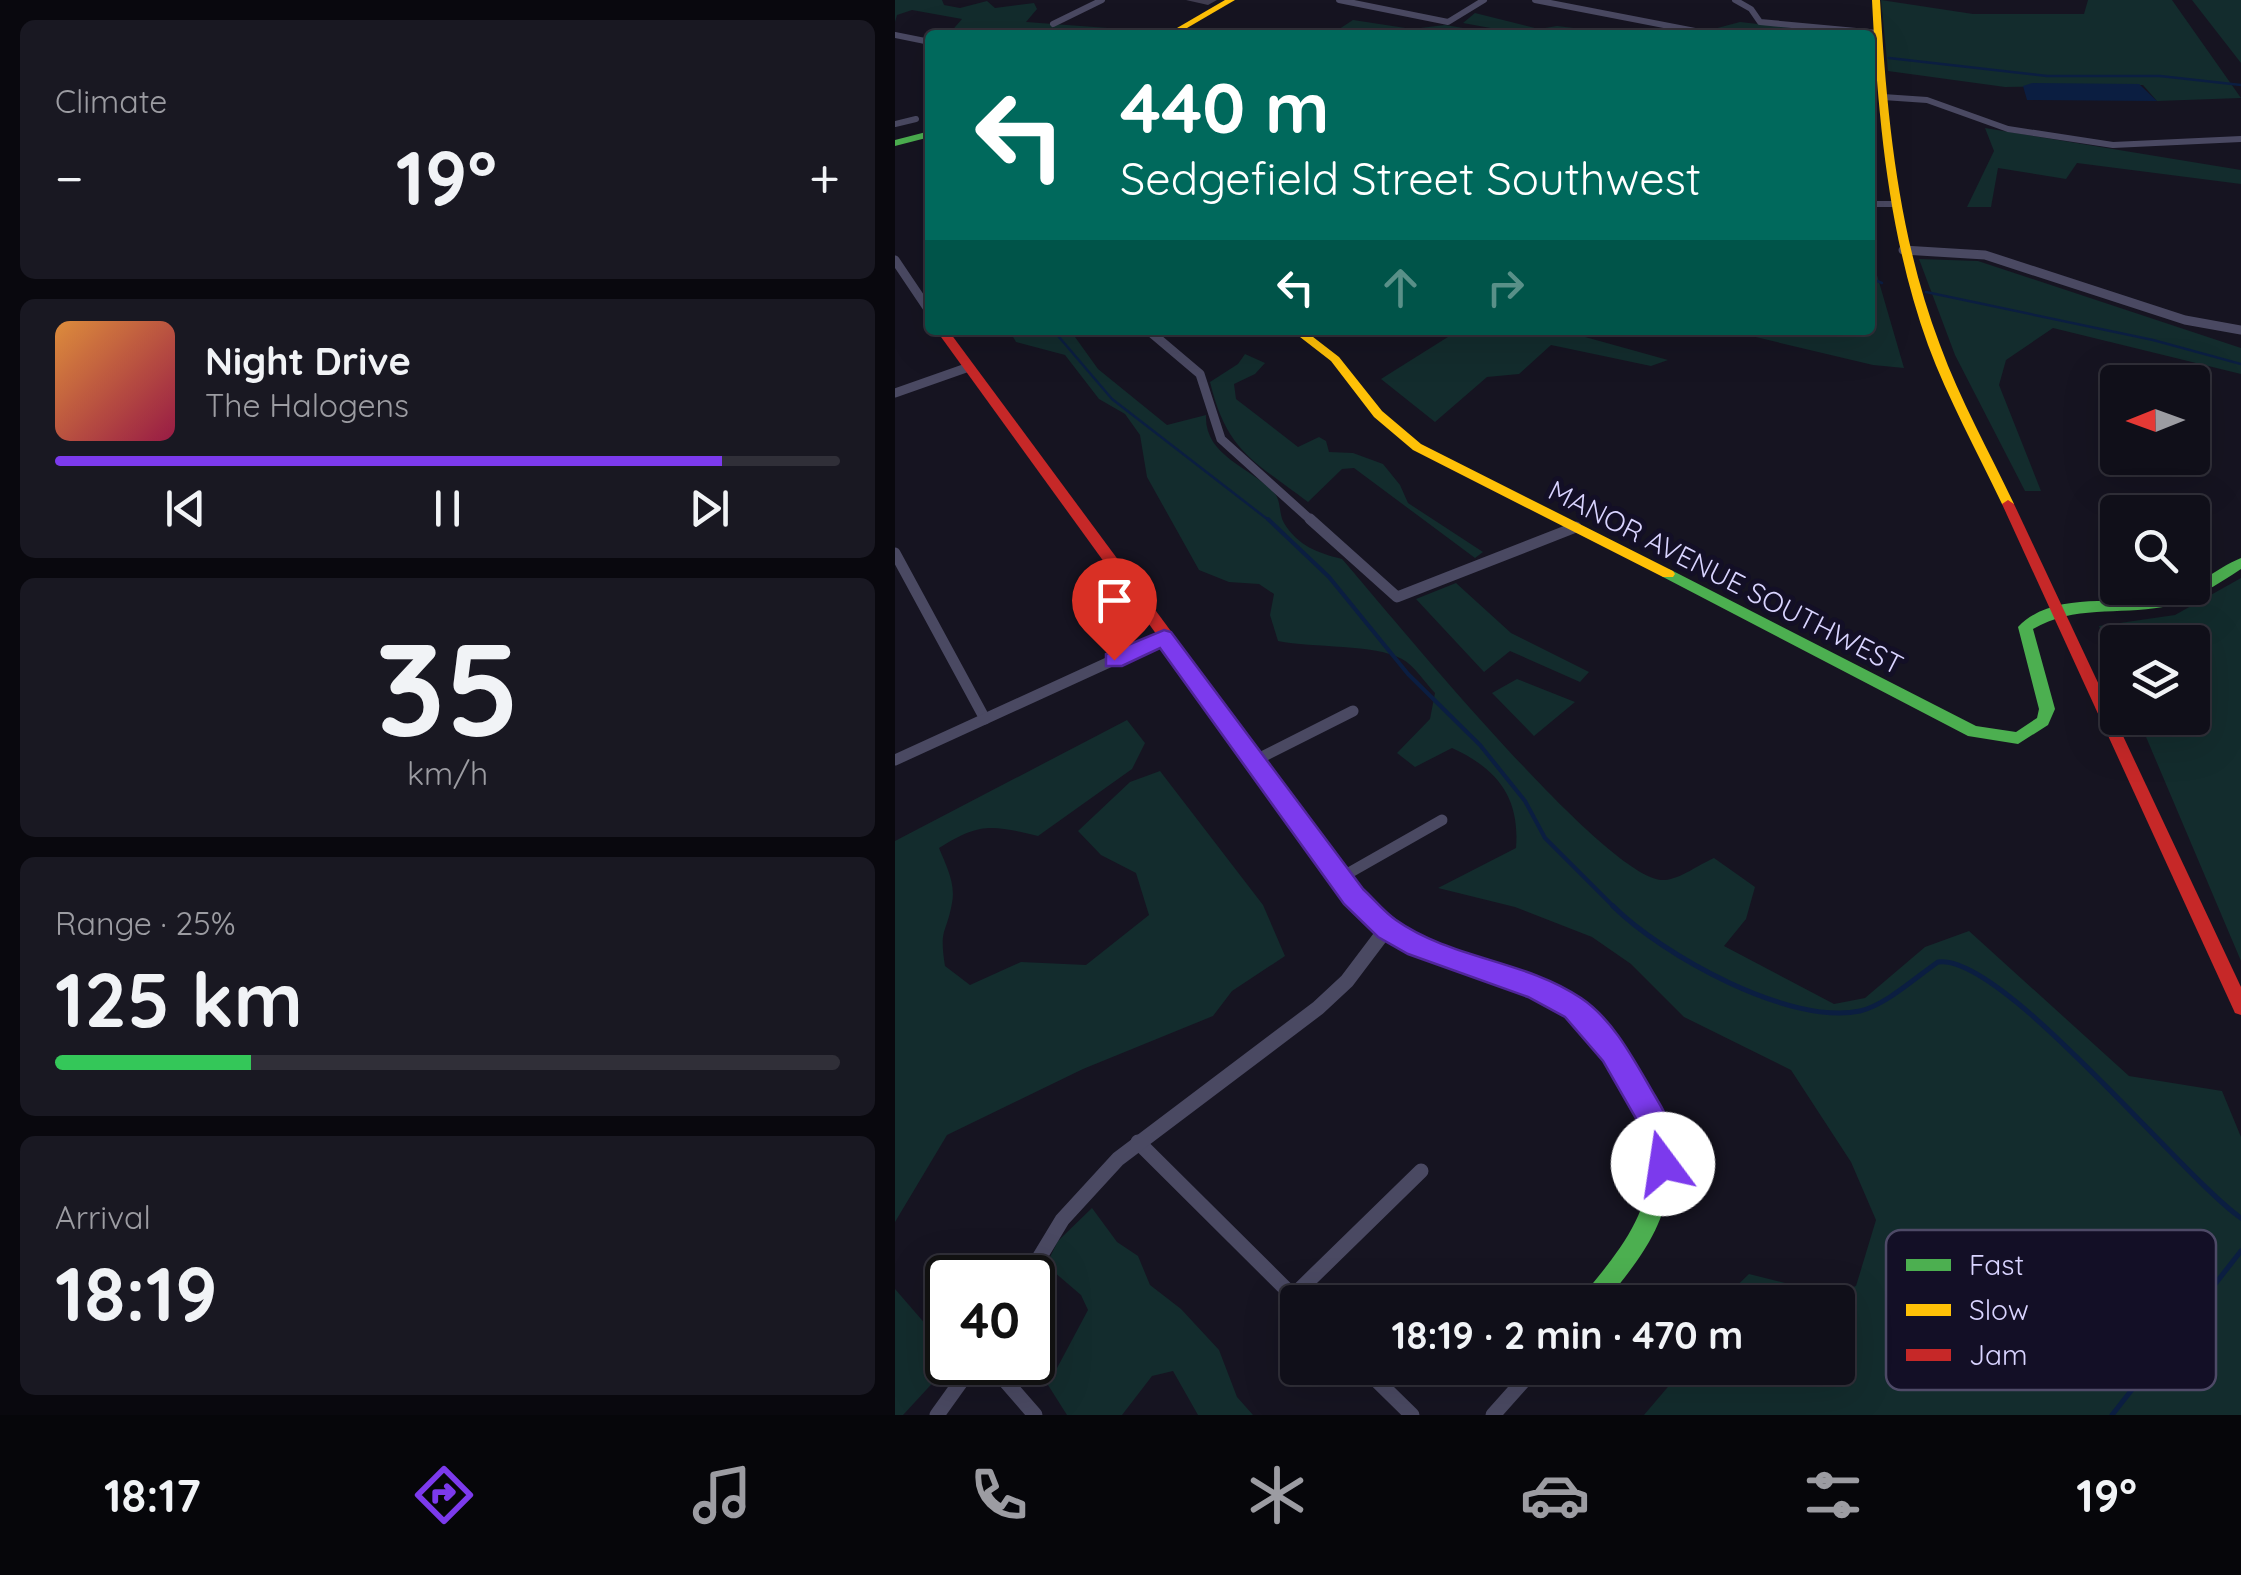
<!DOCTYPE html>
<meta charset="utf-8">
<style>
body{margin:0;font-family:Quicksand,sans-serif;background:#191822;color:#f1f3f6;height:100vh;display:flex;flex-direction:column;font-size:38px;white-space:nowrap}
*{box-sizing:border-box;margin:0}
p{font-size:32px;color:#9c9ca2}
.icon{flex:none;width:55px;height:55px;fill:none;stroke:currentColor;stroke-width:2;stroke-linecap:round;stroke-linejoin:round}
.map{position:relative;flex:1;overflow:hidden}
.details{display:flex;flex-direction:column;gap:20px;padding:20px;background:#09080e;width:895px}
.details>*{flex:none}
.guide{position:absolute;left:30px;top:30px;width:950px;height:305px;border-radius:10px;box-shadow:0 10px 40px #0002,0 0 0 2px #302f38;background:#00695c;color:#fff;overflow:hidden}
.needle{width:65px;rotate:269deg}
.controls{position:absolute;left:1205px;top:365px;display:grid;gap:20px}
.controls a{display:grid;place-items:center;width:110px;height:110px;border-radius:10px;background:#100f19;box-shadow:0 10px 40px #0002,0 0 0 2px #302f38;font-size:50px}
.speed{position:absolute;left:30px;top:1255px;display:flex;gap:20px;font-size:50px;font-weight:700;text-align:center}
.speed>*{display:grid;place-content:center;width:130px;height:130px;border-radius:50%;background:#100f19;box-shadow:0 10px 40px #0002,0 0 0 2px #302f38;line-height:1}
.speed .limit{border:5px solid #111;border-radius:15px;background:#fff;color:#111}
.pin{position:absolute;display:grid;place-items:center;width:85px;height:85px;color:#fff;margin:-102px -42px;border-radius:50% 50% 50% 0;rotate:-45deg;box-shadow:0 0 10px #0007}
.pin .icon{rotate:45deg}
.me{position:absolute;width:110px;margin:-55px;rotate:346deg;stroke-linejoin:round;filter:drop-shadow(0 0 8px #0008)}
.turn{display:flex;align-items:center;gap:35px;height:210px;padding:0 30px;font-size:45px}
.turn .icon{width:130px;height:130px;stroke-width:2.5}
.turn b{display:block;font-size:70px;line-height:85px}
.lanes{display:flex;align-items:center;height:95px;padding:0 30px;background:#0003;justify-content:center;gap:50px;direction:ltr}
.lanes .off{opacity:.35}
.big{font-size:75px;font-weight:700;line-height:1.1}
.details .tile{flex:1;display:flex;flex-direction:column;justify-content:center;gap:15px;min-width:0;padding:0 35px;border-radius:15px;background:#191822}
.details .dial{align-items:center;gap:0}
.dial b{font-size:130px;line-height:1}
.song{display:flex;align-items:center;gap:30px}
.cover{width:120px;height:120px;border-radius:15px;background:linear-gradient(135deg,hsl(30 70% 55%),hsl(340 70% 35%))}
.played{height:10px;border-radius:5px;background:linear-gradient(90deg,#7c3aed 85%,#302f38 85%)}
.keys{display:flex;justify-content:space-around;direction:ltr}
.heat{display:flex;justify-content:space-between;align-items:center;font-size:55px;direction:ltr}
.charge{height:15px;border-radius:8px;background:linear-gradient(90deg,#34c759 25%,#302f38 0)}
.trip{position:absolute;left:385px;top:1285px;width:575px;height:100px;border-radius:10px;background:#100f19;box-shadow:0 10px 40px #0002,0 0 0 2px #302f38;font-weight:700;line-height:100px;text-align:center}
.tabs{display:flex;height:160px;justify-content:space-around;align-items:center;background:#06060a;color:#9c9ca2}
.tabs .icon{width:70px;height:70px}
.tabs .on{color:#7c3aed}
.tabs b{font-size:45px;color:#f1f3f6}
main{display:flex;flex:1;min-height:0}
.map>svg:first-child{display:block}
.green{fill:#132c2d}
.water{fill:#0b1e41}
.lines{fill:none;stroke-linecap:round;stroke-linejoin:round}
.stream-far2{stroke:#0b1e41;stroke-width:2.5}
.stream-far1{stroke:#0b1e41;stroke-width:4}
.stream{stroke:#0b1e41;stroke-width:5}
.street-far3{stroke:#4a4962;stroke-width:6}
.street-far2{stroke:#4a4962;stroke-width:9}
.street-far1{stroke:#4a4962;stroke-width:11}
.street{stroke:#4a4962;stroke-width:15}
.fast{fill:#4caf50;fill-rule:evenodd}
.slow{fill:#ffc107;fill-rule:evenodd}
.jam{fill:#c62828;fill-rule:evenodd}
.wall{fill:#403d50}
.route{fill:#7c3aed;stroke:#51269a;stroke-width:2.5}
.labels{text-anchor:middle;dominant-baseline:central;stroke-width:10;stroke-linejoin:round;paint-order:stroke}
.street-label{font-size:28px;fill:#d9d4ff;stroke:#130f26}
.key{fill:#130f26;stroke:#4e4a67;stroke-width:2.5}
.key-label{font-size:28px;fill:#d9d4ff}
</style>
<main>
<section class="details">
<div class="tile"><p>Climate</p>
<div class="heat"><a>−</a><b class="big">19°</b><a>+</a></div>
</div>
<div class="tile">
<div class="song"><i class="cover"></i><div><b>Night Drive</b><p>The Halogens</p></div></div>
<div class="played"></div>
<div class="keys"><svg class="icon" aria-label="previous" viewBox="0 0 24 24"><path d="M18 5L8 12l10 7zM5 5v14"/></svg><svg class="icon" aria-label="pause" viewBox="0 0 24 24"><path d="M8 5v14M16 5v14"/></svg><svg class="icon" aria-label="next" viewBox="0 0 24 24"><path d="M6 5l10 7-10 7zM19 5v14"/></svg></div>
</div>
<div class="tile dial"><b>35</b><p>km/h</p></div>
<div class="tile"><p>Range · 25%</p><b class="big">125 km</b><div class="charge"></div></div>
<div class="tile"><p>Arrival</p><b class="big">18:19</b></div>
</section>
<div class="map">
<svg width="1346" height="1415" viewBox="0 0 1346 1415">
<rect width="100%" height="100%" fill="#161421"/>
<g class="green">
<path d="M0 0H47L49 5 65 8 92 1 100 8 139 3 142 9 131 22 213 28 238 35 113 28 54 34 67 19 17 10 2 15 0 22Z"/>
<path d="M986 0 1078 14H1189L1193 0H1277L1346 98 1262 101 1248 85 1110 87 993 71Z"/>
<path d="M1297 0H1346V63Z"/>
<path d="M580 13 644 29 662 26 737 35H634L568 23Z"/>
<path d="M458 20 517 29 550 25 610 35H435Z"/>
<path d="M845 22 898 28 904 35H796Z"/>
<path d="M1090 128 1346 170V184L1182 163 1171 179 1103 168 1096 207H1072L1099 151Z"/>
<path d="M975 251 1009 368 978 365 831 330H975Z"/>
<path d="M1024 259 1083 261 1346 348V374L1158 328 1111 360 1104 385 1146 491H1130L1060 355Z"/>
<path d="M114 330H175L203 369 272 425 311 415C309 457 357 467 380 494 386 501 384 515 389 523 403 546 423 553 447 559 492 610 715 886 770 880 785 879 805 864 819 858L860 887 851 919 829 946 939 1004 970 998 1030 947 1074 931 1234 1076 1327 1091 1346 1137V1415H749L789 1368H942V1302H825L854 1274 935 1294 961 1286 981 1220 956 1162 896 1070 789 1017 736 964 697 937 620 907 543 888 621 848C625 798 603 769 557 748L520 767 502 753 535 719 540 693C530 683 519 665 507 659 480 644 418 648 383 641L375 615 379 594 364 584 334 582 304 570 252 477 245 435 230 414 204 399 170 355 121 342Z"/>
<path d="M564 330H665L773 360 756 366 656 345 624 374 592 377 540 422 486 379Z"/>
<path d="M350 354 370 363 360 374 339 384 341 399 403 447 424 437 431 441 434 452 458 453 488 464 505 485 513 503 588 552 580 558 459 468 447 469 413 502C358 460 332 452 315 382L343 364Z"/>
<path d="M1346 578V961L1243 718H1298V642H1222V669L1204 626 1280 615Z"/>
<path d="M561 583 616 633 694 672 685 682 615 651 589 672 521 599Z"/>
<path d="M622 679 680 702 639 736 597 693Z"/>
<path d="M232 720 250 743 237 769 143 836C97 825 85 822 44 848 51 865 61 884 57 903 51 936 44 927 50 966L75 985 126 962 191 965 254 915 241 873 206 855 183 831 235 782 265 771 368 905 390 956 337 991 318 1016 188 1069 52 1135 0 1222V841Z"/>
<path d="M197 1208 222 1242 243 1256 255 1285 286 1309 324 1350 342 1397 358 1415H303L278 1371 257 1376 227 1415H172L153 1385 193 1310 186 1295 151 1265 163 1241Z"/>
<path d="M0 1289 52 1349 56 1363 8 1415H0Z"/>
</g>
<path class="water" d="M1137 83 1244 84 1262 101 1132 100 1128 86Z"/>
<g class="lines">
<g class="stream-far2">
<path d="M994 58 1152 76H1265L1346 85"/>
<path d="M975 278 987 283"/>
<path d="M1031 292 1258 340 1346 364"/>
<path d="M158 330 217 399 376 522"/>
</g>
<path class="stream-far1" d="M373 519 434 577 513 674 585 745 630 801 650 838 721 909"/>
<g class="stream">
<path d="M718 906C767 955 895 1026 965 1011 991 1005 1021 977 1043 962 1107 953 1285 1175 1346 1218"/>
<path d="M1217 1415 1346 1251"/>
</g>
<g class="street-far3">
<path d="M444 0 553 22 589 0"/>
<path d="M640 0 800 31"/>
<path d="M840 0 856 9 865 22 983 33"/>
<path d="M158 24 207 0"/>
<path d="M0 35 35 42"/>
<path d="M988 97 1032 100 1113 129 1218 145 1346 139"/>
<path d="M0 124 21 119"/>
<path d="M975 204H998"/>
</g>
<g class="street-far2">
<path d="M1008 250 1090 255 1290 320 1346 330"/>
<path d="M0 260 35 312"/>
<path d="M253 330 305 374 326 439 418 522"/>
<path d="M0 393 74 367"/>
</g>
<g class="street-far1">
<path d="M415 519 502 597 681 527"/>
<path d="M0 553 90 719"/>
<path d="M0 760 269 637"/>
<path d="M359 761 458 711"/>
<path d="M445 878 547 820"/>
</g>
<g class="street">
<path d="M243 1142 404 1302"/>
<path d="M132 1278 167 1220 223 1159 423 1008 452 981 492 928"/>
<path d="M398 1296 526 1171"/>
<path d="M94 1362 140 1415"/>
<path d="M469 1368 517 1415"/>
<path d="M42 1415 80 1362"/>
<path d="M598 1415 640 1368"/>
</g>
<g class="fast">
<path d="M35 131V137L0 146V140Z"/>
<path d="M1346 558V569C1322 585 1297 601 1268 607 1223 615 1179 605 1138 629L1160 709 1153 725 1123 744 1073 736 768 577 766 574 773 569 778 571 1081 726 1121 732 1142 718 1144 709 1123 627C1159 589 1225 607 1271 596 1300 590 1319 569 1346 558Z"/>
<path d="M728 1060C742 1066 751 1091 757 1105 793 1192 766 1234 710 1302H687L689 1294C728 1247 769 1198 749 1133 741 1110 728 1091 719 1069L721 1063Z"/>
</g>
<g class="slow">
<path d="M330 0H340L280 35H270Z"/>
<path d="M977 0H985C992 117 1003 235 1045 345 1065 400 1094 451 1119 504L1113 508 1107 504C1082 451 1053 399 1033 345 993 234 983 117 977 0Z"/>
<path d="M396 330H409L444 357 487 411 526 444 778 571 780 574 778 577H768L518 450 479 417 436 361Z"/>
<path d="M386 787 392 788C429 841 459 899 515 933 544 950 577 957 608 968 644 981 680 998 707 1026 717 1037 725 1051 735 1063L737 1069 735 1075 728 1078 721 1075C704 1053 688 1030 665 1013 617 977 553 974 503 944 446 909 417 850 380 798L378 793 380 788Z"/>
</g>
<g class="jam">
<path d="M41 330H53L392 788 394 793 392 798 386 799 380 798Z"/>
<path d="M1113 500 1119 504 1346 987V1015L1340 1013 1107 504Z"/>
</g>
</g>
<path class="wall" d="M291 0H322L313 5Z"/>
<path class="route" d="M269 630 276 632 468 889C479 899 489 912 501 920 556 959 630 960 686 998 719 1020 740 1062 760 1096 774 1119 789 1149 778 1175L768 1179 757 1175 743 1122 708 1061 670 1017 633 997 513 954 483 937 449 904 265 648 227 666H211V654Z"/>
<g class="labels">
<g class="street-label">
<text transform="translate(831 577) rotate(27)">MANOR AVENUE SOUTHWEST</text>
</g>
</g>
<rect x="991" y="1230" width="330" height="160" rx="15" class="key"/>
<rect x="1011" y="1259" width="45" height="12" fill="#4caf50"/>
<rect x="1011" y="1304" width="45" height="12" fill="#ffc107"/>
<rect x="1011" y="1349" width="45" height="12" fill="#c62828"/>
<g class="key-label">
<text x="1074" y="1275">Fast</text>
<text x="1074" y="1320">Slow</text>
<text x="1074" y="1365">Jam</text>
</g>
</svg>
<div class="controls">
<a><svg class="needle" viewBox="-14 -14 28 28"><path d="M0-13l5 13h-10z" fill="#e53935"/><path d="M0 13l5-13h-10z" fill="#9c9ca2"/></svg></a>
<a><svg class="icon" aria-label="search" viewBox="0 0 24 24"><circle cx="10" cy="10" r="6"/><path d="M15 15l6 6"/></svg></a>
<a><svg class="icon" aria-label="layers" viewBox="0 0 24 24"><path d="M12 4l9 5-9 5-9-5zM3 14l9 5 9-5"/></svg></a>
</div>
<div class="speed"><div class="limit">40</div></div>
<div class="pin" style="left:219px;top:660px;background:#d93025"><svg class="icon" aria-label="arrive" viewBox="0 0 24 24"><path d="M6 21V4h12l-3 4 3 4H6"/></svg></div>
<svg class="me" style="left:768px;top:1164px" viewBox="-20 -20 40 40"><circle r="19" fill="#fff"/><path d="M0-13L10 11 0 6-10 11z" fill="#7c3aed"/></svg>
<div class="trip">18:19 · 2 min · 470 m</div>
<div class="guide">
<div class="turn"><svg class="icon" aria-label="left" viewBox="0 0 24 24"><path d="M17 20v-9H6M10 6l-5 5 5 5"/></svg><div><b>440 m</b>Sedgefield Street Southwest</div></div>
<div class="lanes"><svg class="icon" aria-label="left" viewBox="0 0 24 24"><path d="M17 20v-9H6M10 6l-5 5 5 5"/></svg><svg class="icon off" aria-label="ahead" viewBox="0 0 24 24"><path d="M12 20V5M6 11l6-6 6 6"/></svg><svg class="icon off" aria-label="right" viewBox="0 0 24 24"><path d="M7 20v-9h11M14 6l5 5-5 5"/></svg></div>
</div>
</div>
</main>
<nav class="tabs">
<b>18:17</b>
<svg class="icon on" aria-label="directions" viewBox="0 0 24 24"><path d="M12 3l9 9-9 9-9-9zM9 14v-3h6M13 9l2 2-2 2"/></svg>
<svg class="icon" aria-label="music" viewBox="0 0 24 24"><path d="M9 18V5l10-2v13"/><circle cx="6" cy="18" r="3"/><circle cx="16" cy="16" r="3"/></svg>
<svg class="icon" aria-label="phone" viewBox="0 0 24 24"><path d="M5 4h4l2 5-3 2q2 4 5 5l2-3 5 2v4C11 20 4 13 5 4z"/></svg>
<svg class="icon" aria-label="climate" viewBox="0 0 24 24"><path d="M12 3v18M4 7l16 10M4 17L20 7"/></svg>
<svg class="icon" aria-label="car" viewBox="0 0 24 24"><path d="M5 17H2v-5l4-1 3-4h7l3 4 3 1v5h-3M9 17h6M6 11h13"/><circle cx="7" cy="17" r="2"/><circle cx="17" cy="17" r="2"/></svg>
<svg class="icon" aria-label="filters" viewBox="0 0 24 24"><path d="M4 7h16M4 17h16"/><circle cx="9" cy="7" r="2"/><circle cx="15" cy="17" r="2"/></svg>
<b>19°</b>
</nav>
